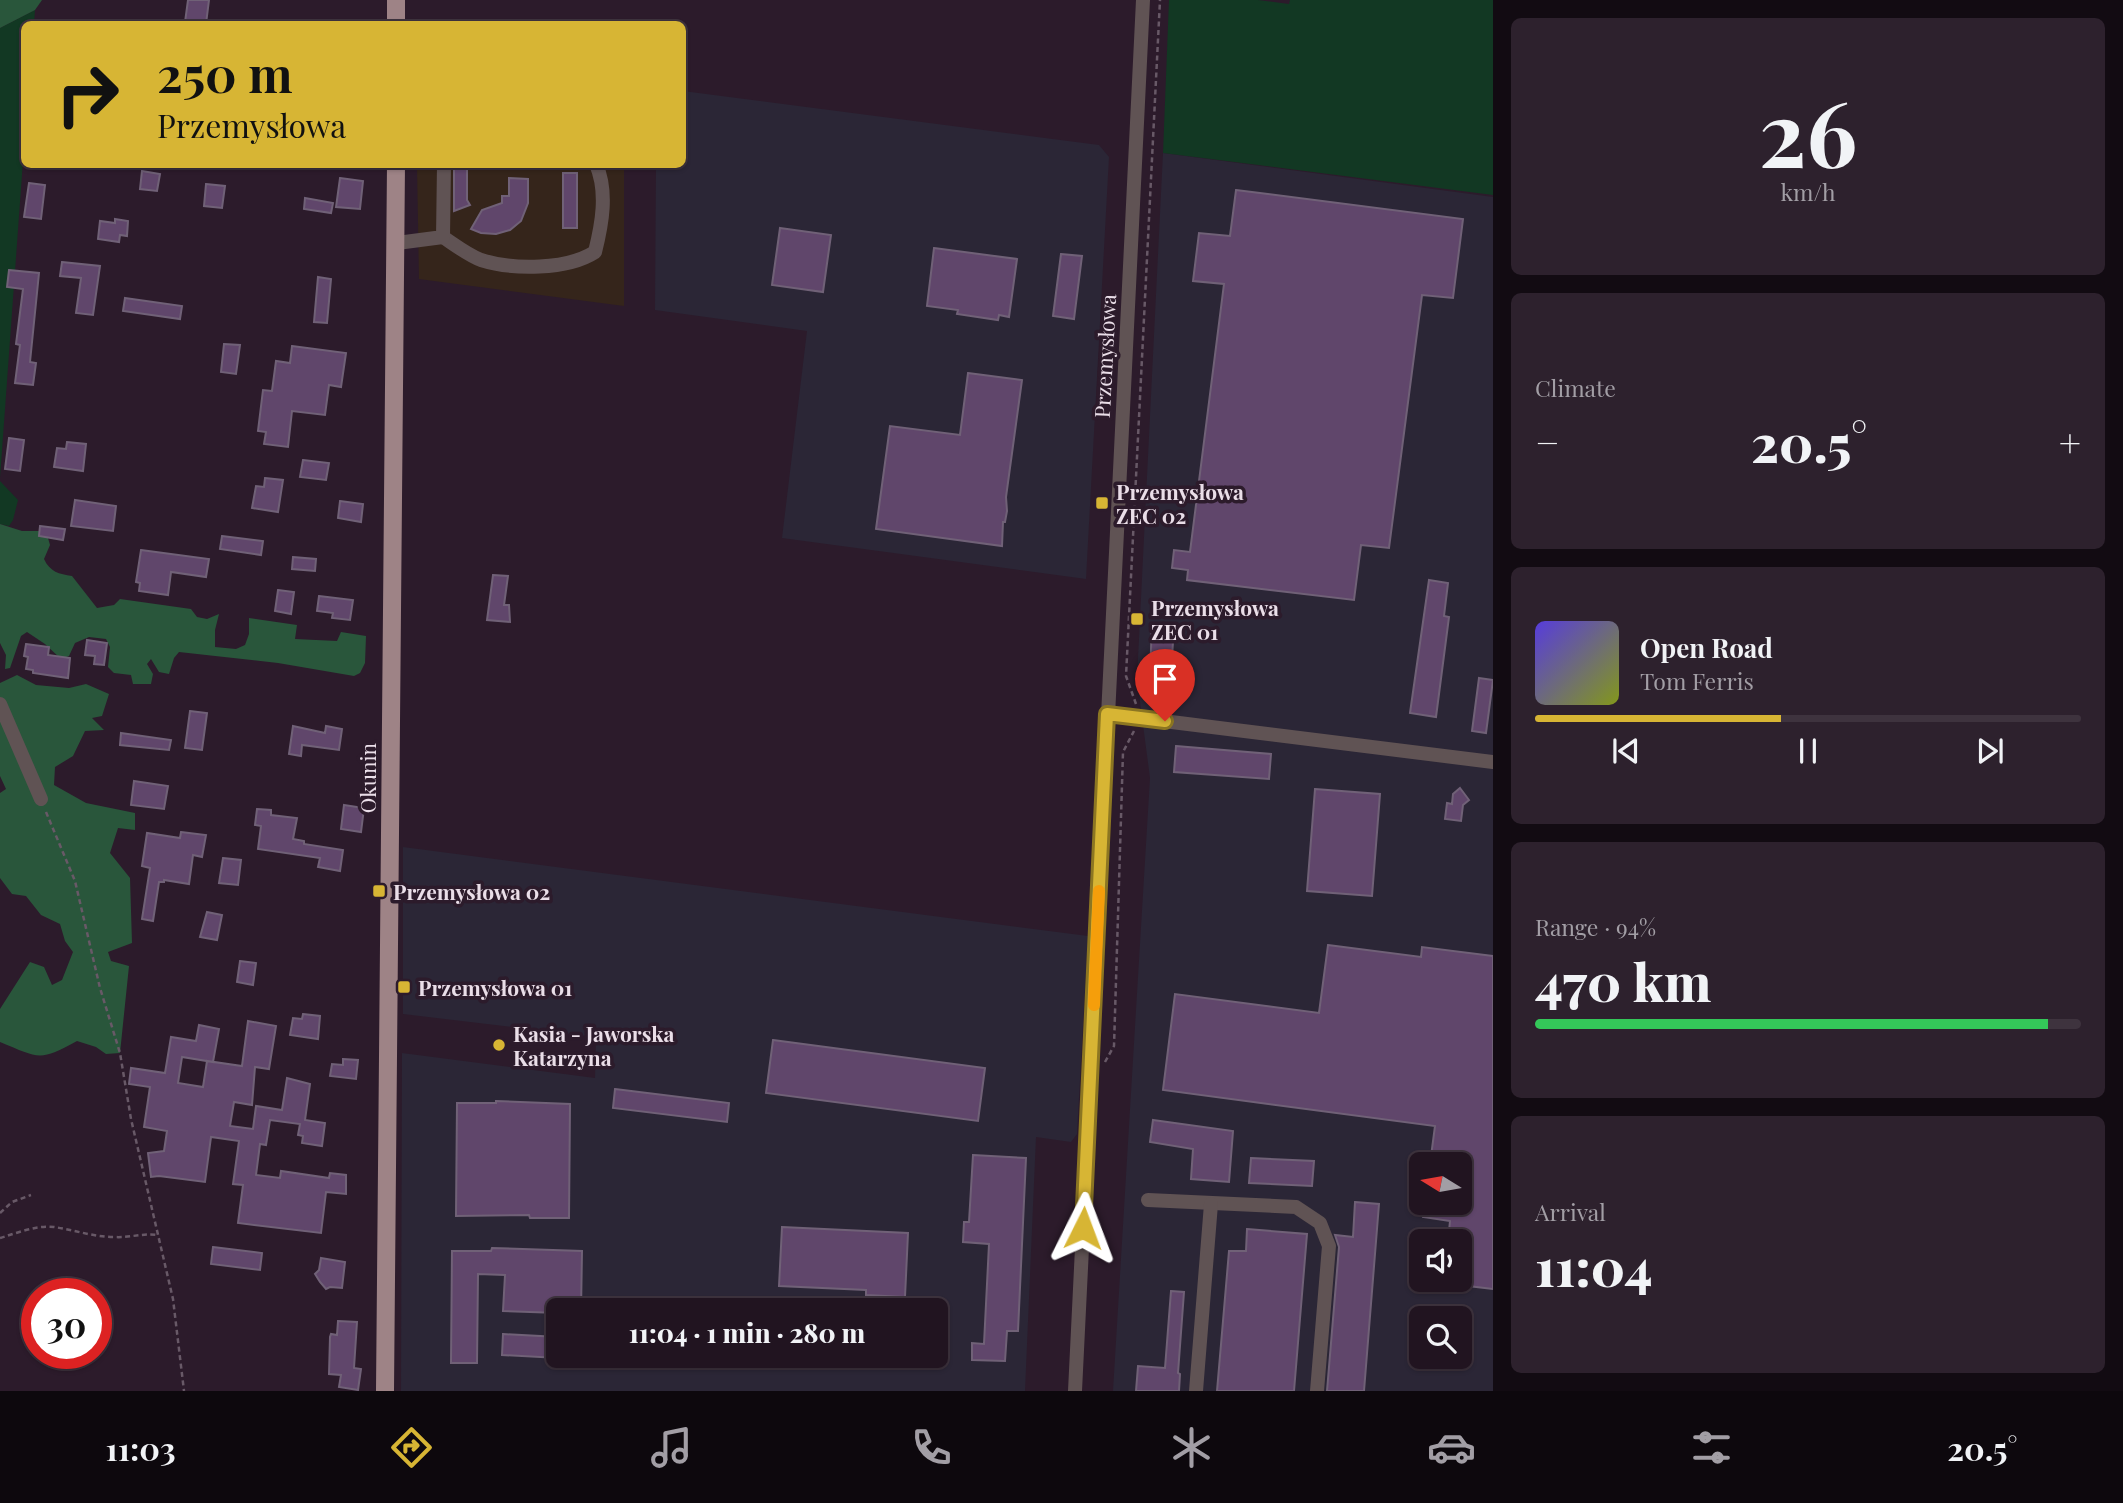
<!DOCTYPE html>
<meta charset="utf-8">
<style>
body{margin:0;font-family:"Playfair Display",serif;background:#2d212d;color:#f1f3f6;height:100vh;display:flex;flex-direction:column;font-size:26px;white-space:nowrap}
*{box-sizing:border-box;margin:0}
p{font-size:23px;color:#a29ea5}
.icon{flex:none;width:38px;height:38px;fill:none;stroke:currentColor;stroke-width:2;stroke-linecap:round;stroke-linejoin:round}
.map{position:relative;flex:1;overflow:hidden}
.side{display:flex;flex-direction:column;gap:18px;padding:18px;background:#120b12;width:630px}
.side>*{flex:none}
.hud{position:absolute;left:21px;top:21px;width:665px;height:147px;border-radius:10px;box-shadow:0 2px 5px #0004,0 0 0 2px #3e333e;background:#d7b534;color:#111;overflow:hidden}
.needle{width:46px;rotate:281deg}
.buttons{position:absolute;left:1409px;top:1152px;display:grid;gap:14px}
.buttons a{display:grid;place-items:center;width:63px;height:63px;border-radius:10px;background:#211420;box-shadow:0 2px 5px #0004,0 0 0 2px #3e333e;font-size:35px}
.speed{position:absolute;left:21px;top:1278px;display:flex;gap:14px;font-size:35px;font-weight:700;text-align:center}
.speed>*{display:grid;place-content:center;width:91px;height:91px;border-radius:50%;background:#211420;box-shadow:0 2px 5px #0004,0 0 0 2px #3e333e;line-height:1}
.speed .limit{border:10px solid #d22;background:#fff;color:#111}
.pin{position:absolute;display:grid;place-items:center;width:60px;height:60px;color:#fff;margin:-72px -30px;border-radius:50% 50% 50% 0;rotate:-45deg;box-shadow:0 0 7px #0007}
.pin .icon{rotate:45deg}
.me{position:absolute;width:77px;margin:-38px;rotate:3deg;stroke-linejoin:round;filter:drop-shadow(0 0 5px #0008)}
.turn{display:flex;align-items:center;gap:24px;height:147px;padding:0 21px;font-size:32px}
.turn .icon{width:91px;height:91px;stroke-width:2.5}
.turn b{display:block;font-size:49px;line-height:60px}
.big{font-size:52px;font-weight:800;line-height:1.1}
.side .card{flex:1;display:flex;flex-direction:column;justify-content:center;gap:10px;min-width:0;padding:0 24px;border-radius:10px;background:#2d212d}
.side .dial{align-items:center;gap:0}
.dial b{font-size:91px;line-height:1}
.song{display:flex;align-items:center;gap:21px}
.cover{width:84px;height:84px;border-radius:10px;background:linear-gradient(135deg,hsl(250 70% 55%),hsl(70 70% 35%))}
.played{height:7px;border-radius:4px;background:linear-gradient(90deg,#d7b534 45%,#3e333e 45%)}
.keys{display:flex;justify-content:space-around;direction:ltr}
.heat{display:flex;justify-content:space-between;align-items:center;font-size:38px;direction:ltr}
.charge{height:10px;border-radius:5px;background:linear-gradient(90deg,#34c759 94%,#3e333e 0)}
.trip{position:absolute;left:546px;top:1298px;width:402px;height:70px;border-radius:10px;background:#211420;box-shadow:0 2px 5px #0004,0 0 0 2px #3e333e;font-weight:800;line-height:70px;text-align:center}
.tabs{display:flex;height:112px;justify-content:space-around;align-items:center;background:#0d080d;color:#a29ea5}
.tabs .icon{width:49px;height:49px}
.tabs .on{color:#d7b534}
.tabs b{font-size:32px;color:#f1f3f6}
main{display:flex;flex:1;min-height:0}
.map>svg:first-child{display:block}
.commercial{fill:#35251b}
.industrial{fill:#2b2636;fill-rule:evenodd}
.green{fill:#123823}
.forest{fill:#29563b}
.building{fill:#60466b;stroke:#706177;stroke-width:2}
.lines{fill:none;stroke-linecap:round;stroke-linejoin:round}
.path{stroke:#685967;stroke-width:2.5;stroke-dasharray:5 3.5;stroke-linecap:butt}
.minor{stroke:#605354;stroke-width:14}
.major{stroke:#9e8386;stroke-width:18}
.route-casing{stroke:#8c7622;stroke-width:18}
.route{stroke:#d7b534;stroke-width:12}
.slow{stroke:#f59e0b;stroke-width:12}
.poi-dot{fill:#d7b534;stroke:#2c1b2b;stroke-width:2.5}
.labels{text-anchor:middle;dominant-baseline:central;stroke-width:7;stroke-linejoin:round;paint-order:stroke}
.street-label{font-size:21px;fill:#eadee8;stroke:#2c1b2b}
.poi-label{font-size:21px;font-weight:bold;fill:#eadee8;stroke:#2c1b2b;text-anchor:start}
</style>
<main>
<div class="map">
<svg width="1493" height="1391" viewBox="0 0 1493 1391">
<rect width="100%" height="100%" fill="#2c1b2b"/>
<path class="commercial" d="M417 165H624V306L419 279Z"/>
<g class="industrial">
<path d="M683 91 1099 145 1109 157 1086 579 782 538 807 331 655 310 656 165 682 164Z"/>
<path d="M1163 153 1493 197V1391H1113L1150 778 1137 679ZM1421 1164H1460V1202H1421ZM1421 1241H1460V1279H1421ZM1421 1318H1460V1356H1421Z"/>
<path d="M403 847 1088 936 1077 1134 1071 1142 1036 1137 1025 1391H401L402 1053 595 1078 596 1037 403 1014ZM558 1311H936V1356H558Z"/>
</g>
<g class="green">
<path d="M1169 0H1258L1289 4 1290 0H1493V195L1163 153Z"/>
<path d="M35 10 34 24H24V147L0 478V28Z"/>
<path d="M0 481 18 500 13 520 9 526 0 524Z"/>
</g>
<g class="forest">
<path d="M0 0H42L35 10 0 28Z"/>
<path d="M0 524 22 531H46L50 545 44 559C50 572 59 574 72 576L97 608 114 605 120 599 191 609 197 617 207 619 219 614 215 630V647L236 649 245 645 249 634V618L297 625 295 639 337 641 341 632 366 636 365 663 360 673 354 676 278 663 179 652 174 658 169 674 159 672 151 659 147 664 153 674 151 684H133L131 675 114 673 108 667 110 647 106 639 89 637 75 643 69 656 61 659 45 644 27 632 21 636 10 668 5 669 6 655 0 643Z"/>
<path d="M17 675 36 685 69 688 86 684 109 694 102 716 92 718 104 730 85 731 73 756 55 767 54 785 86 803 135 813V830L118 828 110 853 130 878 132 943 108 952 111 961 129 966 120 1053 106 1054 96 1047 77 1041C39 1062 39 1058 0 1042V1009L30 962 44 967 52 985 62 980 73 952 65 941 60 924 41 915 26 896 12 894 0 878V793L6 789 0 776V683Z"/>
</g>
<g class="building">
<path d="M188 0H209L206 24 185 22Z"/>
<path d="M454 164H467V200L470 205 454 211Z"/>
<path d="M142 171 160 174 157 191 140 189Z"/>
<rect x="563" y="173" width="14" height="55"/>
<path d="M340 178 363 181 360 209 336 207Z"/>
<path d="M509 178 528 179V203L521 221 510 230 496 234 481 233 471 229 482 210 502 203V196H509Z"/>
<path d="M29 183 45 185 41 219 24 217Z"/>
<path d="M206 184 225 186 222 208 204 206Z"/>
<path d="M1236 190 1463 219 1453 298 1422 295 1389 548 1361 545 1354 600 1187 580 1188 570 1172 568 1174 550 1190 552 1224 284 1193 281 1199 233 1230 236Z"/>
<path d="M305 198 333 203 331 213 304 209Z"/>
<path d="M115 219 128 221 127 236 120 235 119 242 98 239 100 221 115 223Z"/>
<path d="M780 228 831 235 823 292 772 285Z"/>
<path d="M934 248 1017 259 1009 317 999 315 998 320 957 314 958 310 927 306Z"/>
<path d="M1061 254 1082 256 1074 319 1053 316Z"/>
<path d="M62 262 100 266 93 315 76 313 81 278 60 276Z"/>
<path d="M9 270 39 273 30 362 36 363 33 385 15 383 20 345 16 344 23 289 7 287Z"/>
<path d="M318 277 331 279 327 323 314 322Z"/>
<path d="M125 298 182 306 180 319 123 311Z"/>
<path d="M224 344 240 345 236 374 221 372Z"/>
<path d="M292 346 346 353 341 387 329 385 325 415 292 411 288 447 264 444 266 432 258 431 263 390 272 391 276 361 290 363Z"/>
<path d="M968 373 1022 380 1006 497 1007 511 1005 522H1003L1002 546 876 529 890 426 960 435Z"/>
<path d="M9 438 24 440 20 471 5 469Z"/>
<path d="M67 442 86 444 83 471 54 467 57 448 66 449Z"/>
<path d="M303 460 329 463 326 480 300 477Z"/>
<path d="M265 478 283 480 278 512 252 508 256 486 264 487Z"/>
<path d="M75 500 116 506 113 531 71 526Z"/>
<path d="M340 501 363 504 361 522 338 518Z"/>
<path d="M40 526 65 529 63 540 39 536Z"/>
<path d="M222 536 263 541 261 555 220 549Z"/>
<path d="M141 550 209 559 206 577 171 572 168 595 139 591 140 583 136 582Z"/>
<path d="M293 557 316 559 315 571 292 569Z"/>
<path d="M493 575 508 576 504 605H509L510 622 487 620Z"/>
<path d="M1429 580 1448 583 1444 616 1449 617 1436 717 1410 713Z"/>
<path d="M278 590 294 592 291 614 275 611Z"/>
<path d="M319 596 353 600 350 620 332 618 333 613 317 611Z"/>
<path d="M1152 623 1174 624 1171 676 1150 675Z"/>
<path d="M87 640 107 643 104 665 94 664 95 656 85 655Z"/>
<path d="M26 644 49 647 48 655 70 658 68 678 33 673V670L26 669 28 657 24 656Z"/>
<path d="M1479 678 1493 680 1486 733 1472 731Z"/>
<path d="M190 711 207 713 202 750 185 748Z"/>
<path d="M293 726 325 733 326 726 342 729 339 750 302 745 301 756 289 754Z"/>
<path d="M121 733 171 740 169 750 120 745Z"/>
<path d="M1176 746 1271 754 1269 779 1174 772Z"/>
<path d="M134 781 168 786 164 809 131 805Z"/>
<path d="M1460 788 1469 800 1463 805 1461 821 1445 819 1447 803 1452 804 1453 794Z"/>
<path d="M1315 789 1380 794 1372 896 1307 891Z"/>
<path d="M344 805 364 808 361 832 341 829Z"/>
<path d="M257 809 271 810V815L297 818 293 839 304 841V844L343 850 340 871 318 867 320 858 258 849 261 826 255 825Z"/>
<path d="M181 832 206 835 202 857 193 855 189 884 164 880V882H159L153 921 142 919 150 868 142 866 147 833 180 838Z"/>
<path d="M223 858 241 860 238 885 219 883Z"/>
<path d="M207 912 222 915 217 940 200 937Z"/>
<path d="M1328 945 1421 957 1422 947 1493 956V1289L1460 1285V1241H1448L1450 1221 1423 1217 1425 1202H1460V1164H1430L1435 1126 1163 1090 1175 994 1319 1013Z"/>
<path d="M240 961 256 963 253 985 237 982Z"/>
<path d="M303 1014 320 1016 318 1039 290 1035 293 1018 302 1019Z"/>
<path d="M248 1021 276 1026 269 1069 255 1067 252 1105 234 1102 230 1126 253 1129 256 1106 282 1110 287 1078 310 1084 305 1120 325 1123 322 1146 302 1143 303 1136 298 1135 300 1124 270 1120 266 1145 260 1144 256 1175 280 1178 281 1171 329 1178 330 1173 346 1175V1194L326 1192 321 1233 238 1223 243 1185 233 1184 239 1141 211 1137 205 1182 159 1176 151 1177 148 1153 164 1151 167 1131 144 1127 150 1087 129 1084 131 1068 165 1073 171 1037 196 1041 199 1025 219 1029 213 1062 182 1057 178 1083 203 1087 207 1061 242 1066Z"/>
<path d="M773 1040 985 1068 978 1121 766 1093Z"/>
<path d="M343 1059 358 1060 356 1079 330 1076 332 1064 343 1065Z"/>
<path d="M615 1089 729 1103 727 1122 613 1108Z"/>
<path d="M496 1101 570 1104 569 1218H530L529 1215 456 1216 457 1103H496Z"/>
<path d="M1153 1120 1233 1131 1229 1182 1191 1179 1193 1149 1150 1142Z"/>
<path d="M973 1155 1026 1158 1018 1331H1007L1005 1361 972 1360V1343L984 1344 989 1244 963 1242 964 1222H969Z"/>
<path d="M1251 1158 1314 1161 1312 1186 1249 1183Z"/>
<path d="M1355 1202 1379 1204 1364 1391H1327L1339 1247 1335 1235 1353 1237Z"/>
<path d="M782 1227 908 1233 905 1297 866 1295V1290L779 1286Z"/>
<path d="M1247 1229 1307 1234 1294 1391H1217L1229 1251H1246Z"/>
<path d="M213 1247 262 1253 260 1270 211 1264Z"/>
<path d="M492 1248 582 1251 581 1311H558V1313L503 1311 505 1275 478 1274 477 1363H451L452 1251H491Z"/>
<path d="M321 1258 345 1262 342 1288 330 1287 326 1289 320 1282 315 1274 319 1270Z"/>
<path d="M1171 1291 1184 1292 1178 1373 1180 1374 1179 1391H1136L1138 1366 1165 1368Z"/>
<path d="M338 1321 357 1322 354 1368 361 1369 358 1390 339 1387 341 1375 329 1374 330 1337 331 1334 337 1335Z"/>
<path d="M503 1334 558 1337V1358L502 1355Z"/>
</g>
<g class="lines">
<g class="path">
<path d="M1136 704 1126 676 1160 0"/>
<path d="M46 812 75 881 100 988 120 1053 131 1119 173 1299 184 1391"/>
<path d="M1105 1062 1114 1046 1123 752 1134 731"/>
<path d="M0 1213 12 1202 31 1195"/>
<path d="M0 1238C17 1233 36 1225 54 1227 74 1230 94 1237 114 1237 130 1238 141 1233 158 1235"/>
</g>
<g class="minor">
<path d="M443 237C455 245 468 255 481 260 513 270 567 270 595 252 602 224 608 192 596 164"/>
<path d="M397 243 443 237 444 164"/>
<path d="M0 704 41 799"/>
<path d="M1107 714 1493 762"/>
<path d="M1148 1200 1296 1207 1320 1223 1329 1246 1317 1391"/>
<path d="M1075 1391 1143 0"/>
<path d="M1196 1391 1211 1204"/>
</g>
<g class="major">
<path d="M396 24V0"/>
<path d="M385 1391 396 164"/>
</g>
</g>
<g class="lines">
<defs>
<path id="route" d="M1083 1228 1107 714 1165 721"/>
</defs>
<use href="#route" class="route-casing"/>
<use href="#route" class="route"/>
<path class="slow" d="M1094 1005 1099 891"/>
</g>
<g class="poi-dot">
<rect x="1095" y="496" width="14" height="14" rx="3.5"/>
<rect x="1130" y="612" width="14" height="14" rx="3.5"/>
<rect x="372" y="884" width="14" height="14" rx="3.5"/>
<rect x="397" y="980" width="14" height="14" rx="3.5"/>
<circle cx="499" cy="1045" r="7"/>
</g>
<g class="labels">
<g class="street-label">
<text transform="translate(1104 356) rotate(-87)">Przemysłowa</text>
<text transform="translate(367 778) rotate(-90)">Okunin</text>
</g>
<g class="poi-label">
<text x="1116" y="491">Przemysłowa<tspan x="1116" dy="24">ZEC 02</tspan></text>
<text x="1151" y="607">Przemysłowa<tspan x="1151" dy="24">ZEC 01</tspan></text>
<text x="393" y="891">Przemysłowa 02</text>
<text x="418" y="987">Przemysłowa 01</text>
<text x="513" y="1033">Kasia - Jaworska<tspan x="513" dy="24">Katarzyna</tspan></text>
</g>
</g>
</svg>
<div class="buttons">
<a><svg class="needle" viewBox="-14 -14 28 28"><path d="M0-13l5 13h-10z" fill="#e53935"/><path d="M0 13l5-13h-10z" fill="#a29ea5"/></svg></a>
<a><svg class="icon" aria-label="sound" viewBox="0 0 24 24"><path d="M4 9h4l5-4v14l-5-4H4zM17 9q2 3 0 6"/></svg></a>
<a><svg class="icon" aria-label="search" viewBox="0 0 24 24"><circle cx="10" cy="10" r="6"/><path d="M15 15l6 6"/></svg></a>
</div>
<div class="speed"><div class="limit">30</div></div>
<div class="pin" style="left:1165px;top:721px;background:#d93025"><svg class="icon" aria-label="arrive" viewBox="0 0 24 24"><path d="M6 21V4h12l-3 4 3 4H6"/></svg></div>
<svg class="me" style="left:1083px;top:1228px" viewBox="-20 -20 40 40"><path d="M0-17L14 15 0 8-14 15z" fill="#d7b534" stroke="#fff" stroke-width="4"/></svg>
<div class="trip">11:04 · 1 min · 280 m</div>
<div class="hud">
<div class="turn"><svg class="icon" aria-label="right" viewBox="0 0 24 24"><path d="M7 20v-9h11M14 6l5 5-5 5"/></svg><div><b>250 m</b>Przemysłowa</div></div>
</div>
</div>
<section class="side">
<div class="card dial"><b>26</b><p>km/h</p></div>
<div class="card"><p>Climate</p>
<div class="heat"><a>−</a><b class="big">20.5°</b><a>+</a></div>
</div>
<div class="card">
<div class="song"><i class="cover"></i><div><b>Open Road</b><p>Tom Ferris</p></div></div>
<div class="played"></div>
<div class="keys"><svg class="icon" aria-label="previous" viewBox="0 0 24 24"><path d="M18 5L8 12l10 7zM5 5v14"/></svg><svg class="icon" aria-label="pause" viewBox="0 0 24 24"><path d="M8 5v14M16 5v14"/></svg><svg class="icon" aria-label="next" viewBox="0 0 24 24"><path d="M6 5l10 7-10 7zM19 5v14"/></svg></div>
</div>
<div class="card"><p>Range · 94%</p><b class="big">470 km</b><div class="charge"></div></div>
<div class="card"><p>Arrival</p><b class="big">11:04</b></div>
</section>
</main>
<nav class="tabs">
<b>11:03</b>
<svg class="icon on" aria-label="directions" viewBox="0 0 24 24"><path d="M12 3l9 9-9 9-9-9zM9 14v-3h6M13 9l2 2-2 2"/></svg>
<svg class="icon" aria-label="music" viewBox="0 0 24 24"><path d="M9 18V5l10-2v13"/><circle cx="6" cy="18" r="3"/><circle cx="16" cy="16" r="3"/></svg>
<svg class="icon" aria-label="phone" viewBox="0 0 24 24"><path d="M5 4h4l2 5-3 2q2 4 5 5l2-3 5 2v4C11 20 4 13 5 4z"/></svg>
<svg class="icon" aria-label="climate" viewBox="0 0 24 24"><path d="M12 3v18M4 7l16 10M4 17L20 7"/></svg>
<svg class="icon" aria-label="car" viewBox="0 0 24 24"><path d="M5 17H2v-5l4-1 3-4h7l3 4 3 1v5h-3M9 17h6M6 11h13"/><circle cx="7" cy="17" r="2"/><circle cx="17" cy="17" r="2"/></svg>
<svg class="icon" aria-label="filters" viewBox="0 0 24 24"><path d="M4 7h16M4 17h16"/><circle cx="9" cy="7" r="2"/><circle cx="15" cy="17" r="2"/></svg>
<b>20.5°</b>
</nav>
